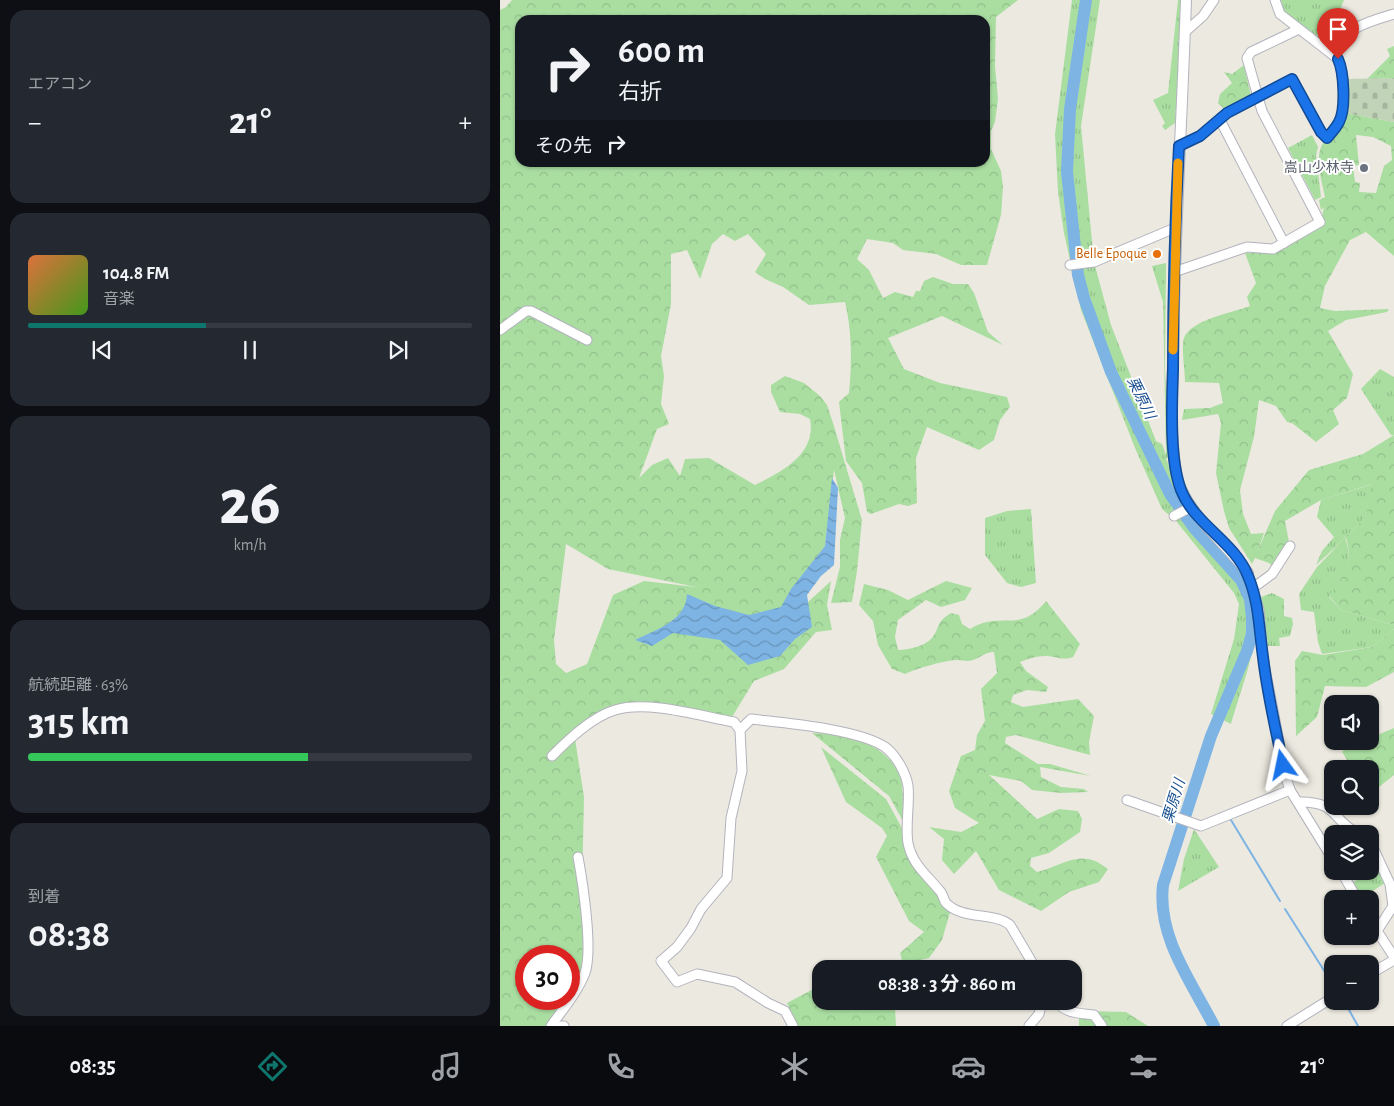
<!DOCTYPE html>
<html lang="ja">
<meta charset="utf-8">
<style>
body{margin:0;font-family:"Alegreya Sans","Noto Sans JP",sans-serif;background:#242831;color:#f1f3f6;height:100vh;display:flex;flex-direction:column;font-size:19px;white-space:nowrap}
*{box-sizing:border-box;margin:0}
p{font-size:16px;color:#9ea1a6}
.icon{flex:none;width:28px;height:28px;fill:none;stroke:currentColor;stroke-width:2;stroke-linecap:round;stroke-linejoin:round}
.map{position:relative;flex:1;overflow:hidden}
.drawer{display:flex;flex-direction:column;gap:10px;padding:10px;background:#0d0f14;width:500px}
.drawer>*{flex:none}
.banner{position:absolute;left:15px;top:15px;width:475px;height:152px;border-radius:15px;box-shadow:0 1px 4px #0004;background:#171b24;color:#f1f3f6;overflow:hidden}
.tools{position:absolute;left:824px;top:695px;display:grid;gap:10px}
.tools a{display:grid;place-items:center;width:55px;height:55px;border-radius:10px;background:#171b24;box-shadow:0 1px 4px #0004;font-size:25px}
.speed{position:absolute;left:15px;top:945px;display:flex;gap:10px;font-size:25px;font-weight:700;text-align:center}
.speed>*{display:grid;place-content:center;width:65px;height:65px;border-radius:50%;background:#171b24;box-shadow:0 1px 4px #0004;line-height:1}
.speed .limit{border:8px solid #d22;background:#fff;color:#111}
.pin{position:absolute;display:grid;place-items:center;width:42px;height:42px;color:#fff;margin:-51px -21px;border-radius:50% 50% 50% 0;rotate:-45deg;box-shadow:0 0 5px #0007}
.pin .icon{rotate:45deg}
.me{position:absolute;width:55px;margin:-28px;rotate:348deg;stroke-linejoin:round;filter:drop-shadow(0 0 4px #0008)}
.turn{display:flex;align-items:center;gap:18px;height:105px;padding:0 20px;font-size:22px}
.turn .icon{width:65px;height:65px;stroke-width:2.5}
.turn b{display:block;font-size:35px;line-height:42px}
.then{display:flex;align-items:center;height:48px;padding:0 20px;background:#0003;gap:10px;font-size:19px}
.big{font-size:38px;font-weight:700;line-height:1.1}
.drawer .card{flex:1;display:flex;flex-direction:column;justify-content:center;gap:8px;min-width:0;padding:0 18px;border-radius:15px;background:#242831}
.drawer .dial{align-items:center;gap:0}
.dial b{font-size:65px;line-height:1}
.song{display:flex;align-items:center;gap:15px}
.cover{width:60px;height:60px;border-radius:8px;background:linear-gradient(135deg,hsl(20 70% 55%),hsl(100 70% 35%))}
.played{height:5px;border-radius:2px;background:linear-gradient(90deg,#0f766e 40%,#363941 40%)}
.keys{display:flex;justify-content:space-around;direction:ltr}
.heat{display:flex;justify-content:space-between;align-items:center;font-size:28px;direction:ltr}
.charge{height:8px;border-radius:4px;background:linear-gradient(90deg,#34c759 63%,#363941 0)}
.trip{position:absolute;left:312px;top:960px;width:270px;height:50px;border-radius:15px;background:#171b24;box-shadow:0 1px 4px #0004;font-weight:700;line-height:50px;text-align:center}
.tabs{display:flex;height:80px;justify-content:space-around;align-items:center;background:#090b0e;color:#9ea1a6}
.tabs .icon{width:35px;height:35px}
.tabs .active{color:#0f766e}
.tabs b{font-size:22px;color:#f1f3f6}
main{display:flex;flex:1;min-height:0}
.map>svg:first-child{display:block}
.grass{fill:url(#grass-tufts)}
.forest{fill:url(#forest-crowns);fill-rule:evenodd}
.cemetery{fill:url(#cemetery-stones)}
.water{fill:url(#water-waves)}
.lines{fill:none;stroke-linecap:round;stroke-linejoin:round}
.stream{stroke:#7db4e4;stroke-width:2}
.river{stroke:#7db4e4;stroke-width:12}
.minor-casing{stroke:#b3b3be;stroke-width:11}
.tertiary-casing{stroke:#b3b3be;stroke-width:12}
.minor{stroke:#fff;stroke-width:9}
.tertiary{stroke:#fff;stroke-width:10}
.route-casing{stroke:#114b97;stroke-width:12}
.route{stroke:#1a73e8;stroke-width:9}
.slow{stroke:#f59e0b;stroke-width:9}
.worship-dot{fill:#6b7280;stroke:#fff;stroke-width:2}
.food-dot{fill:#e8710a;stroke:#fff;stroke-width:2}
.labels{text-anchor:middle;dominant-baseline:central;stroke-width:4;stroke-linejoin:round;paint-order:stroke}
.worship-label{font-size:14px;fill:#5b616d;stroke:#fff;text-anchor:end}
.food-label{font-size:14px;fill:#c56008;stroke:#fff;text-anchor:end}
.water-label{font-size:15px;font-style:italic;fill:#1a5192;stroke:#fff}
</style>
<main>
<section class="drawer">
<div class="card"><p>エアコン</p>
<div class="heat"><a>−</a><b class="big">21°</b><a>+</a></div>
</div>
<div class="card">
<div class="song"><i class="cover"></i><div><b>104.8 FM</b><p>音楽</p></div></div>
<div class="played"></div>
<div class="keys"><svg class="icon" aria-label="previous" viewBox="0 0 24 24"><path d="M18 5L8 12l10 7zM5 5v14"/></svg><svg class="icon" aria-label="pause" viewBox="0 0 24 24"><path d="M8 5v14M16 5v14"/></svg><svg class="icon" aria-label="next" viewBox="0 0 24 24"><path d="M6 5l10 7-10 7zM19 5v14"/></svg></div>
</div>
<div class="card dial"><b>26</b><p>km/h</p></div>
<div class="card"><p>航続距離 · 63%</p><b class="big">315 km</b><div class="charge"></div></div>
<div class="card"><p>到着</p><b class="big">08:38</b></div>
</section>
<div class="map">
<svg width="894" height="1026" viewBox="0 0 894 1026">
<defs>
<pattern id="grass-tufts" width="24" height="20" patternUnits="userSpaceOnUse" patternTransform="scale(1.25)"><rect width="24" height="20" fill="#aadea1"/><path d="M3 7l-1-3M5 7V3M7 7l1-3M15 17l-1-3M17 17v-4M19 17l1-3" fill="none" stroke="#92bf8b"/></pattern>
<pattern id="forest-crowns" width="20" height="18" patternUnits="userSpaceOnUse" patternTransform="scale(1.25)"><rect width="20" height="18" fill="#aadea1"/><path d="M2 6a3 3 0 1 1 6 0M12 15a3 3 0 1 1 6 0" fill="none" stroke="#92bf8b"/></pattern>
<pattern id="cemetery-stones" width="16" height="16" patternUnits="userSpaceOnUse" patternTransform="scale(1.25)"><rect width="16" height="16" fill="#c1d4b8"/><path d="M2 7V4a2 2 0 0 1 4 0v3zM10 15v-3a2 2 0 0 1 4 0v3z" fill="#a6b69e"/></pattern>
<pattern id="water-waves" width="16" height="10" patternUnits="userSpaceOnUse" patternTransform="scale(1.25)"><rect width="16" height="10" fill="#7db4e4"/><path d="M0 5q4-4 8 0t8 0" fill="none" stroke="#6793b9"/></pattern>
</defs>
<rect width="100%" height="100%" fill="#ece9e0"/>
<g class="grass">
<path d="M572 0H600L581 126 594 262 611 325 656 441 662 444 666 455 663 302 652 266 666 263 665 369 669 458H666C671 470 673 486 680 497 704 536 757 567 756 617 756 655 741 688 731 724L711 714 734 639 739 604 734 593 676 521 662 509 635 448 581 310 564 233 558 192 555 134Z"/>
<path d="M678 0H683L675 123 665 130 662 126 665 123 653 100 668 93Z"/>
<path d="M777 0H844L839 12 858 25 833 50 781 15Z"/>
<path d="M812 135 818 147 816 155 821 197 815 200 788 148Z"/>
<path d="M880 369 894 377V435H891L861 389Z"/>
<path d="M873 484 865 518 816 565 822 551 834 537 817 517 821 500Z"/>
<path d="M531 509 536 583 521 587 507 583 485 555V518L507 511Z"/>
<path d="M845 538C855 564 843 575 829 597L841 610 894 625V629L872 647 822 654 818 642 814 612 801 610 799 594 817 567Z"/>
<path d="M772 593 784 599V616L792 618 793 624 790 636 779 638 780 646H768L761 597Z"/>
<path d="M694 829 719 867 678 891 684 859Z"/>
<path d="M879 866 885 883 862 898 852 883Z"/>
</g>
<g class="forest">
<path d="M12 0H518L496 17 495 66 498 99 495 122 491 131V149L501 171 503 187 501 215 487 265H461L436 254 403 250 393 243 367 239 357 259 369 270 383 298 395 292 413 297 416 291H420L424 281 433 277 453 284H468L474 293 488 332 503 345 442 316 388 338 404 369 440 383 507 397 510 407 500 420 494 440 479 450 427 427 416 458 417 503 408 506 399 504 371 514 367 512 362 483 346 461 339 402 349 393C352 363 352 331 345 302L309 305 283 287 265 279 255 272 266 254 248 234 235 241 223 234 212 244 200 279 187 250 171 254V304L161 356 164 376 161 404 169 424 157 429 139 478 152 465 168 458 180 476 185 459 209 458 255 485C281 472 317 454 310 419L300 414 280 412 271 392V385L285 376 304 383 320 396 327 405 333 423 362 520 357 571 352 602 331 603 340 567V540L345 518 334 470 325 546 287 599 308 602 331 581 327 605 332 630 316 632 284 669 254 681 232 717 150 702 110 708 74 732 84 797 82 889 85 973 81 988 50 1026H0V10L6 7ZM20 20H485V162H20ZM66 544 108 569 196 587 144 581 113 595 87 664 66 673 56 664 54 640ZM26 956H69V999H26Z"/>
<path d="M580 0H590L570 143 565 151 563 137Z"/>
<path d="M894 46V78L867 79 890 56 887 49Z"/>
<path d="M744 65 751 96 725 110 718 103 720 94 732 83 724 72 732 74Z"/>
<path d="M845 113 894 122V256L866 232 850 240 825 286 820 308 835 311 889 309 887 312 846 320 828 331 853 374 847 398 833 410 839 424 816 442 792 423 787 422 776 406 759 400 754 437 740 490 743 514 751 534 764 533 758 550 775 511 809 470 863 454 894 435V625L841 610 829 596C843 576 854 563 846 538L816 565 865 518 872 484 821 500 785 521 789 542 772 566 769 563 755 558 752 564 729 528 724 511 716 473 721 423 718 414 682 420 684 409 710 408 723 403 719 383 685 382C685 370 682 354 683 343 684 320 733 313 750 306L747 297 756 283 745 253H775L824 222 822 216 824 207 821 210 819 200 825 197C822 182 814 157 823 143 829 133 837 124 843 114L847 121ZM856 135 873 137 891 146 892 160 884 166 876 193 859 192 860 183 855 182 853 166 859 165Z"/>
<path d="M446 581 472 588 465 600 441 607 426 600 398 620 395 637 398 650C409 650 425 646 432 638 441 626 435 623 451 613L459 615 462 624 470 629C501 610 519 635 546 601L580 644 573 657C562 661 556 656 545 656 536 656 528 659 520 662L526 671 548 687 546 692 527 690 513 695 511 702 523 707 578 699 594 716 589 742 590 755 516 735 506 737 505 743 538 764H550L591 776 540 767 541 777 561 787 584 789 588 792 561 793 532 790 521 781 489 775 537 819 559 809 578 811 582 819 580 832 549 853 531 858 530 866 537 872C565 865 581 847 608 869L599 882 569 892 541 911 499 890 476 851 454 874 442 860 444 839 429 827 461 832 479 823 455 808 449 791 461 756 475 750 477 735 485 721 481 689 497 673 494 652C484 652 478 660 469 661 465 661 461 660 457 660 446 660 415 669 405 674L392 669 378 645 373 621 359 605 364 584 388 590 408 600Z"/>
<path d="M894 629V672L866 687 825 686 817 717 796 736 795 661 802 651 823 655 872 647Z"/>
<path d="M894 728V775L870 794V769H853L842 752C848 743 860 741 870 741V738Z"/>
<path d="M312 733C344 734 383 741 399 773 404 784 403 811 404 823L389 796Z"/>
<path d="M321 747 386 799 443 903 451 909 442 940 429 958 403 964 400 953 424 932 409 921 376 857 387 836 382 828 346 802Z"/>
<path d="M321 985V1001H356L368 1008 379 1001H388L395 1008 396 1026H298L287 1003Z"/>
<path d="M586 1011 626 1012 648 1026H579V1015Z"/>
</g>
<path class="cemetery" d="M894 78V122L845 113V79Z"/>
<path class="water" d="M332 478 338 488 334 565 321 576 307 595 312 627 295 639 280 656 248 665 220 640 173 633 152 646 135 640C157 629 186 621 187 594L215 606 249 615 281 607 291 589 325 546Z"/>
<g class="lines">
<g class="stream">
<path d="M731 820 780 901"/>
<path d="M785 909 832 983"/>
<path d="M844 1001 858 1026"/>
</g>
<path class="river" d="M586 0 570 109 567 172 578 275 584 298 611 372 670 494 695 529 741 580 750 599 752 617V634L747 651 711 736 663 885C657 937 691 981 714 1026"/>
<defs>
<g id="minor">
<path d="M685 32 703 16 714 0"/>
<path d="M831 53C850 26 864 23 894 14"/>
<path d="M720 120 784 243"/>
<path d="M679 146 700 136 727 113 792 79 821 132 827 138C831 133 836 128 839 122 846 109 844 72 838 59L780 14 775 0"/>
<path d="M570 265 594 262 675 228"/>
<path d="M674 272 747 247 773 249 820 222 762 111 747 58 751 52 799 29"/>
<path d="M0 330 26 311H31L87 340"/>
<path d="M674 516 691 507"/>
<path d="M748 573 759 610 763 658 786 778 790 790 832 858"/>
<path d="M753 588 772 574 790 546"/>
<path d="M240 730 251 719C285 723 358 729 385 747 396 755 406 773 408 786 410 802 405 827 408 843 412 864 427 875 439 890 443 893 443 899 446 903 462 920 495 912 510 925L536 969"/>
<path d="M52 756C69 739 92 717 115 710 148 700 200 716 234 722L240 730 242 771 231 818 227 878 201 909 191 928 177 947 161 961 177 982 197 974 235 982 268 1003 285 1011 293 1026"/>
<path d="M627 800 701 826 790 790"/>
<path d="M798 802C839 801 830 820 859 834"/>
<path d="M870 841 890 884 893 906 877 931"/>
<path d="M841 871 857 899"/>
<path d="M870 920 894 957"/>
<path d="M870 974 894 960"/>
<path d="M557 1001C564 1014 580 1013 594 1015L602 1026"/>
<path d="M51 1026C63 1009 77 993 85 973 93 950 83 884 78 857"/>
<path d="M61 1026H64"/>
<path d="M529 1026 539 1014 542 1001"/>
<path d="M787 1026 832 998"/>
</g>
<path id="tertiary" d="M686 0C682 121 674 242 673 363 672 393 669 466 682 491 696 521 728 546 748 573"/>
</defs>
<use href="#minor" class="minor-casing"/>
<use href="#tertiary" class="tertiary-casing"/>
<use href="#minor" class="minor"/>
<use href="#tertiary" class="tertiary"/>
</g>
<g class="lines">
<defs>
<path id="route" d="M783 765C776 730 767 693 763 657 759 629 759 602 748 576 735 542 694 524 681 490 669 459 672 402 673 369 673 295 675 220 679 146L700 136 727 113 792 79 821 132 827 138C831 133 836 128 839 122 846 109 844 72 838 59"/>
</defs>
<use href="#route" class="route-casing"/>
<use href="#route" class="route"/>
<path class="slow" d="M673 350 678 163"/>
</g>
<circle class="worship-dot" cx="864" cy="168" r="5"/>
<circle class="food-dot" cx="657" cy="254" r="5"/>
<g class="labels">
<g class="worship-label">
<text x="854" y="168">嵩山少林寺</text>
</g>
<g class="food-label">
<text x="647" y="254">Belle Epoque</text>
</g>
<g class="water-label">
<text transform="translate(641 398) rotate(64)">栗原川</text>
<text transform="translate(674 801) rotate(-73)">栗原川</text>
</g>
</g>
</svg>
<div class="tools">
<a><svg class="icon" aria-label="sound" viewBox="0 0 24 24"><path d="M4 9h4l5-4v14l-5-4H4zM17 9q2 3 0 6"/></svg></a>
<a><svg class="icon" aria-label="search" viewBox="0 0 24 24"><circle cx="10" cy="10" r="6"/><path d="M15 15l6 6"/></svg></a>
<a><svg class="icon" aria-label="layers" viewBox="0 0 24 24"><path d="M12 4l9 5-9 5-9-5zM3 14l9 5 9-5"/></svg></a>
<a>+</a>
<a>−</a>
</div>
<div class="speed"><div class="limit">30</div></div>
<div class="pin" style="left:838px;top:59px;background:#d93025"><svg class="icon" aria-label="arrive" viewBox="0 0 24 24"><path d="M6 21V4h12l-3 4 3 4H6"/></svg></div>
<svg class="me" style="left:783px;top:765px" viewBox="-20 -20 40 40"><path d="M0-17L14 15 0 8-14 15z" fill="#1a73e8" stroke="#fff" stroke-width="4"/></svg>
<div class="trip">08:38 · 3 分 · 860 m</div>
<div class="banner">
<div class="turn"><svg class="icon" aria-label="right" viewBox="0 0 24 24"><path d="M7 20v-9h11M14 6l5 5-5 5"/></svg><div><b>600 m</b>右折</div></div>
<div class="then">その先<svg class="icon" aria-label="right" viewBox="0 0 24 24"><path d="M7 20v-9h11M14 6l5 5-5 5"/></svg></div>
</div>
</div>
</main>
<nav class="tabs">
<b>08:35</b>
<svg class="icon active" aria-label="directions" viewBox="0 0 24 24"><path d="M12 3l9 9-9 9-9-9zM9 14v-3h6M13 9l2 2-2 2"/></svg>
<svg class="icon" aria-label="music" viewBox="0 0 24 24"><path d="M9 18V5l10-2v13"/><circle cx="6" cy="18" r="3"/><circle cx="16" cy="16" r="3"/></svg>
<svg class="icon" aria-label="phone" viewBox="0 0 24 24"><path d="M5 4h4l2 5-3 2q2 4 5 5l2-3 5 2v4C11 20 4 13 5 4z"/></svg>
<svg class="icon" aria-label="climate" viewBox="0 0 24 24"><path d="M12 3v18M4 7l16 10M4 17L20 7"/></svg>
<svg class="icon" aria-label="car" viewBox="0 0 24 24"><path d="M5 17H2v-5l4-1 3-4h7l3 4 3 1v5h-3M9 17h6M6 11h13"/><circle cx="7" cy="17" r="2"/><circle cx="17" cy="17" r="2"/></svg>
<svg class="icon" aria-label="filters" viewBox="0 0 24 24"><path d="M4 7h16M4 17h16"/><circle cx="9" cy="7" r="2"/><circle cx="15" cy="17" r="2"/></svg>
<b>21°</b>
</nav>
